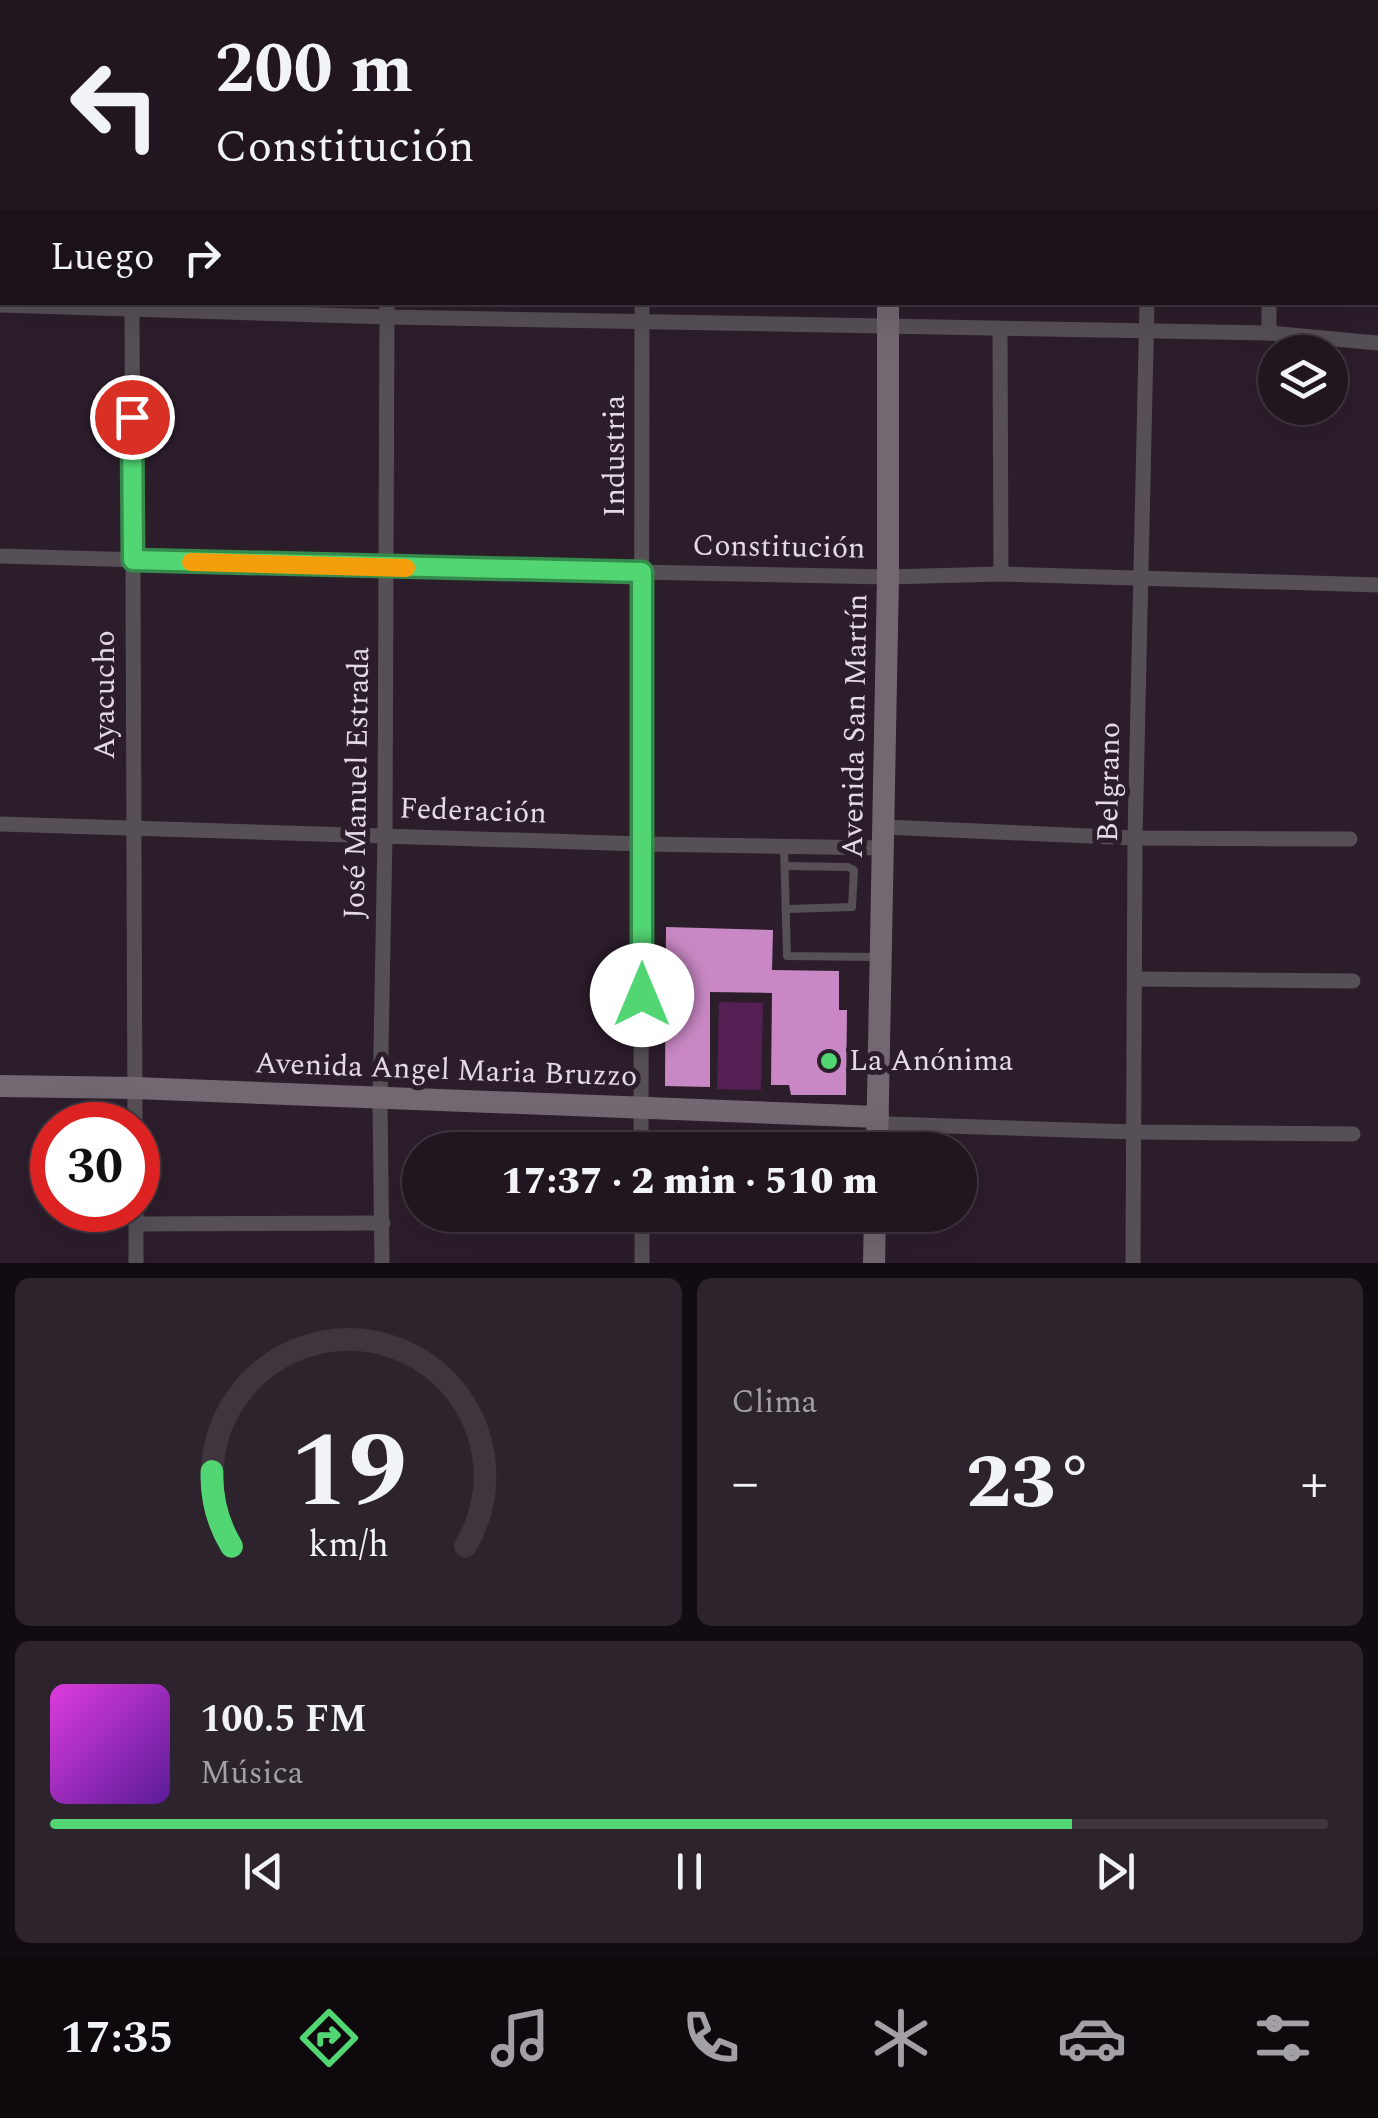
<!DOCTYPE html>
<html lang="es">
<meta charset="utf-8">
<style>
body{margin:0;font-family:Spectral,serif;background:#2d232d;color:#f1f3f6;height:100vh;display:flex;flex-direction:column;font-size:38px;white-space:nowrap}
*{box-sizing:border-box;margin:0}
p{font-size:32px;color:#a29fa5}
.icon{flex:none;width:55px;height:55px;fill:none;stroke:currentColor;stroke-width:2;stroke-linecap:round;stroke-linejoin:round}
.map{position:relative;height:1263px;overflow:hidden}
.drawer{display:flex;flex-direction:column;gap:15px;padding:15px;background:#120c12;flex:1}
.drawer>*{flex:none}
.top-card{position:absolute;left:0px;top:0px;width:1380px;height:305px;box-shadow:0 10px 40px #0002,0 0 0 2px #3e353e;background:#211620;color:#f1f3f6;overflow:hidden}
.controls{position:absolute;left:1258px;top:335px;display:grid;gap:20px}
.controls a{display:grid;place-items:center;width:90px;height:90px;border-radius:50%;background:#211620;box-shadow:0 10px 40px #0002,0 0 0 2px #3e353e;font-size:50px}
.speed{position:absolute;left:30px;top:1102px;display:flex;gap:20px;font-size:50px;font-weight:700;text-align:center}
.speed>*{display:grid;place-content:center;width:130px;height:130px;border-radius:50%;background:#211620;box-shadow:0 10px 40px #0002,0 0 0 2px #3e353e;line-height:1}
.speed .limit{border:15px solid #d22;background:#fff;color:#111}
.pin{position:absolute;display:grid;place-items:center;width:85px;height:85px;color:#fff;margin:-42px;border:5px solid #fff;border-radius:50%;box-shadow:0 2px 10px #0007}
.me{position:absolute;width:110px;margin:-55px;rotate:0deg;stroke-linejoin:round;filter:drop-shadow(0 0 8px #0008)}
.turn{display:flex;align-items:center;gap:35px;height:210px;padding:0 50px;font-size:45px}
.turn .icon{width:130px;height:130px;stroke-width:2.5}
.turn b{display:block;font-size:70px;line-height:85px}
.then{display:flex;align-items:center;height:95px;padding:0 50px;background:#0003;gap:20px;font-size:38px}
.big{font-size:75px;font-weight:800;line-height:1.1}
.drawer .widget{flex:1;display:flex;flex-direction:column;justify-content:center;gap:15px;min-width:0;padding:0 35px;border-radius:15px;background:#2d232d}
.drawer .dial{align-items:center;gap:0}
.dial svg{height:260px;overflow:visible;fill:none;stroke:#3e353e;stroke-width:7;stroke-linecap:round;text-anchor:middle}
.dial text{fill:#f1f3f6;stroke:none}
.song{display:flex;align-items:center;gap:30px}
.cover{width:120px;height:120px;border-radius:15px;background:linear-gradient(135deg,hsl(300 70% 55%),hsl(270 70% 35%))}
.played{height:10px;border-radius:5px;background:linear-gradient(90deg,#52d673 80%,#3e353e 80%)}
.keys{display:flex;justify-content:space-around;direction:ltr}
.heat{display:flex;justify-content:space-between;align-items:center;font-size:55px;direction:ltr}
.drawer .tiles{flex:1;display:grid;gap:15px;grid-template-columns:1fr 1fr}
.widget:last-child{grid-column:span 2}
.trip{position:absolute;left:402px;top:1132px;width:575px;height:100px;border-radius:50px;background:#211620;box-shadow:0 10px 40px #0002,0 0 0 2px #3e353e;font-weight:800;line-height:100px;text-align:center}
.dock{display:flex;height:160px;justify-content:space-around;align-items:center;background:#0d090d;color:#a29fa5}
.dock .icon{width:70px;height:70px}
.dock .selected{color:#52d673}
.dock b{font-size:45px;color:#f1f3f6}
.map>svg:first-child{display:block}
.green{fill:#542053}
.building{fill:#c988c5}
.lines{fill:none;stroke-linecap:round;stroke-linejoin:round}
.lane{stroke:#574f56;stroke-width:8}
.street{stroke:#574f56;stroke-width:15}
.secondary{stroke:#736772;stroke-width:22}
.route-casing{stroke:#358b4b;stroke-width:25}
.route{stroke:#52d673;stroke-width:18}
.slow{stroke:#f59e0b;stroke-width:18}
.poi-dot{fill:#52d673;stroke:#2c1d2b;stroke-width:4}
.labels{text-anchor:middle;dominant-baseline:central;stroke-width:10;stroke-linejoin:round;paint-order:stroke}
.street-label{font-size:30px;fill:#e4dae3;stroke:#2c1d2b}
.poi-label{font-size:30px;fill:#e4dae3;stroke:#2c1d2b;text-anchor:start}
</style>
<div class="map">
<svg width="1378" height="1263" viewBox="0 0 1378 1263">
<rect width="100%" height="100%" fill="#2c1d2b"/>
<path class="green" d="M719 1002 763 1003 761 1090 717 1089Z"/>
<path class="building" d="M666 927 773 930 772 970 839 971V1010H847L846 1095H791L789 1085H771L772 993 710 992V1087L665 1086Z"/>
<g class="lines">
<g class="lane">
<path d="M784 846 787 956 877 957"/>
<path d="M785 866 848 867 854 870 852 907 787 909"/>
</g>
<g class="street">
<path d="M643 0V2"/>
<path d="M129 2V0"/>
<path d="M388 2V0"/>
<path d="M1149 2V0"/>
<path d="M0 57H2"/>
<path d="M132 304 135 1125"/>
<path d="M0 305 387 317 1269 333 1378 343"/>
<path d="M1000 331 1001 574"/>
<path d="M1269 333V302"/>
<path d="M0 556 386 567 888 577 1001 574 1378 585"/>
<path d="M0 824 642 844 883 848"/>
<path d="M884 827 1135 838 1350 839"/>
<path d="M1135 979 1353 981"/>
<path d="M878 1127 888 1124 1134 1132 1353 1134"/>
<path d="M641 1150 642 302"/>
<path d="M136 1210V1263"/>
<path d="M642 1215V1263"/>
<path d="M136 1224 383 1223"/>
<path d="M382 1263 380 1104 385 835 387 302"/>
<path d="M1133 1263 1135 838 1147 302"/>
</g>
<g class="secondary">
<path d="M891 2V0"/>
<path d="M0 1086 135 1088 878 1117"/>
<path d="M877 1150 888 577V302"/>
<path d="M874 1263 875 1215"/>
</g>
</g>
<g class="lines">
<defs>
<path id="route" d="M132 417 133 560 642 572V995"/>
</defs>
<use href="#route" class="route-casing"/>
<use href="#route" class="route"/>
<path class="slow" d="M191 562 406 568"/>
</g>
<circle class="poi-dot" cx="829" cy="1061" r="10"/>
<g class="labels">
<g class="street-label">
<text transform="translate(615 456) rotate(-90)">Industria</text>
<text transform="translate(779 547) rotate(1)">Constitución</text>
<text transform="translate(105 695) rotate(-90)">Ayacucho</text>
<text transform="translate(855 726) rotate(-89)">Avenida San Martín</text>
<text transform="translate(1109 782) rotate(-89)">Belgrano</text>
<text transform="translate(357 783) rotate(-89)">José Manuel Estrada</text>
<text transform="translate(473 811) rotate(2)">Federación</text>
<text transform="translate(446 1070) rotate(2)">Avenida Angel Maria Bruzzo</text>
</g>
<g class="poi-label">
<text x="849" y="1061">La Anónima</text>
</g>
</g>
</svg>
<div class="controls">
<a><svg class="icon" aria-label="layers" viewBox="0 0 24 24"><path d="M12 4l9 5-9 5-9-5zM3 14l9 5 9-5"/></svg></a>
</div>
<div class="speed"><div class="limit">30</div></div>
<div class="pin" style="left:132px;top:417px;background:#d93025"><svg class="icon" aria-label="arrive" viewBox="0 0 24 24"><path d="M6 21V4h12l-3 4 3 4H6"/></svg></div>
<svg class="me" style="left:642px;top:995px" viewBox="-20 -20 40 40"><circle r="19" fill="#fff"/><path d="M0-13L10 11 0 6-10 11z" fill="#52d673"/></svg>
<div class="trip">17:37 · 2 min · 510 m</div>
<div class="top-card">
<div class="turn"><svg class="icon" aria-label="left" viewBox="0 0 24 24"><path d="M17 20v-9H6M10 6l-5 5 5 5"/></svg><div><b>200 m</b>Constitución</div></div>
<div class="then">Luego<svg class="icon" aria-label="right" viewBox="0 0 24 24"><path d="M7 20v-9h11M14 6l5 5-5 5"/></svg></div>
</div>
</div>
<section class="drawer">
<div class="tiles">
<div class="widget dial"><svg viewBox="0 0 100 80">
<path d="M14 69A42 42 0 1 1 86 69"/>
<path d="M14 69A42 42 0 0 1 8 46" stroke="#52d673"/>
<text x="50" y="56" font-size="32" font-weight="700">19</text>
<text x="50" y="72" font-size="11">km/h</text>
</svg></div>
<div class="widget"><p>Clima</p>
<div class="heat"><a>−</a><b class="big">23°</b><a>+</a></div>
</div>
<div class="widget">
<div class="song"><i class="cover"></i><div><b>100.5 FM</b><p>Música</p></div></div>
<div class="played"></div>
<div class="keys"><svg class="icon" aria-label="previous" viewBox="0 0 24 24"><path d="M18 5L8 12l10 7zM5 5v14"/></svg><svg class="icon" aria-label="pause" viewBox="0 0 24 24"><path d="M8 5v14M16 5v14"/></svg><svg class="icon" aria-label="next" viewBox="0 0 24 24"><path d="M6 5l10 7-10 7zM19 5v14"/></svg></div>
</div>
</div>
</section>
<nav class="dock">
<b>17:35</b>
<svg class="icon selected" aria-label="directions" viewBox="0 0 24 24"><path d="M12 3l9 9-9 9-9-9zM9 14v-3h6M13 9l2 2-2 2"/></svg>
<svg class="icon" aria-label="music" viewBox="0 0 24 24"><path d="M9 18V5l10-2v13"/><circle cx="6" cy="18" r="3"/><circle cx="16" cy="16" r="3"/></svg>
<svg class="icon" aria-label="phone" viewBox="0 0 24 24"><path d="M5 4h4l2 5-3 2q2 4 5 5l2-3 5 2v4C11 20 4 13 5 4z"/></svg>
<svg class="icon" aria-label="climate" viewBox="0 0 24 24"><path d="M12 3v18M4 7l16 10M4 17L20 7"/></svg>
<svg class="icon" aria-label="car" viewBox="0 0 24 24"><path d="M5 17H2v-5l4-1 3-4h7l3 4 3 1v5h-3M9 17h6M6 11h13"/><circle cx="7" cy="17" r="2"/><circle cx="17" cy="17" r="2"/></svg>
<svg class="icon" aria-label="filters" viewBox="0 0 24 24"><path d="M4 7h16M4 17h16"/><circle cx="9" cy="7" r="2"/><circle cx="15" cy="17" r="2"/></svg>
</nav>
